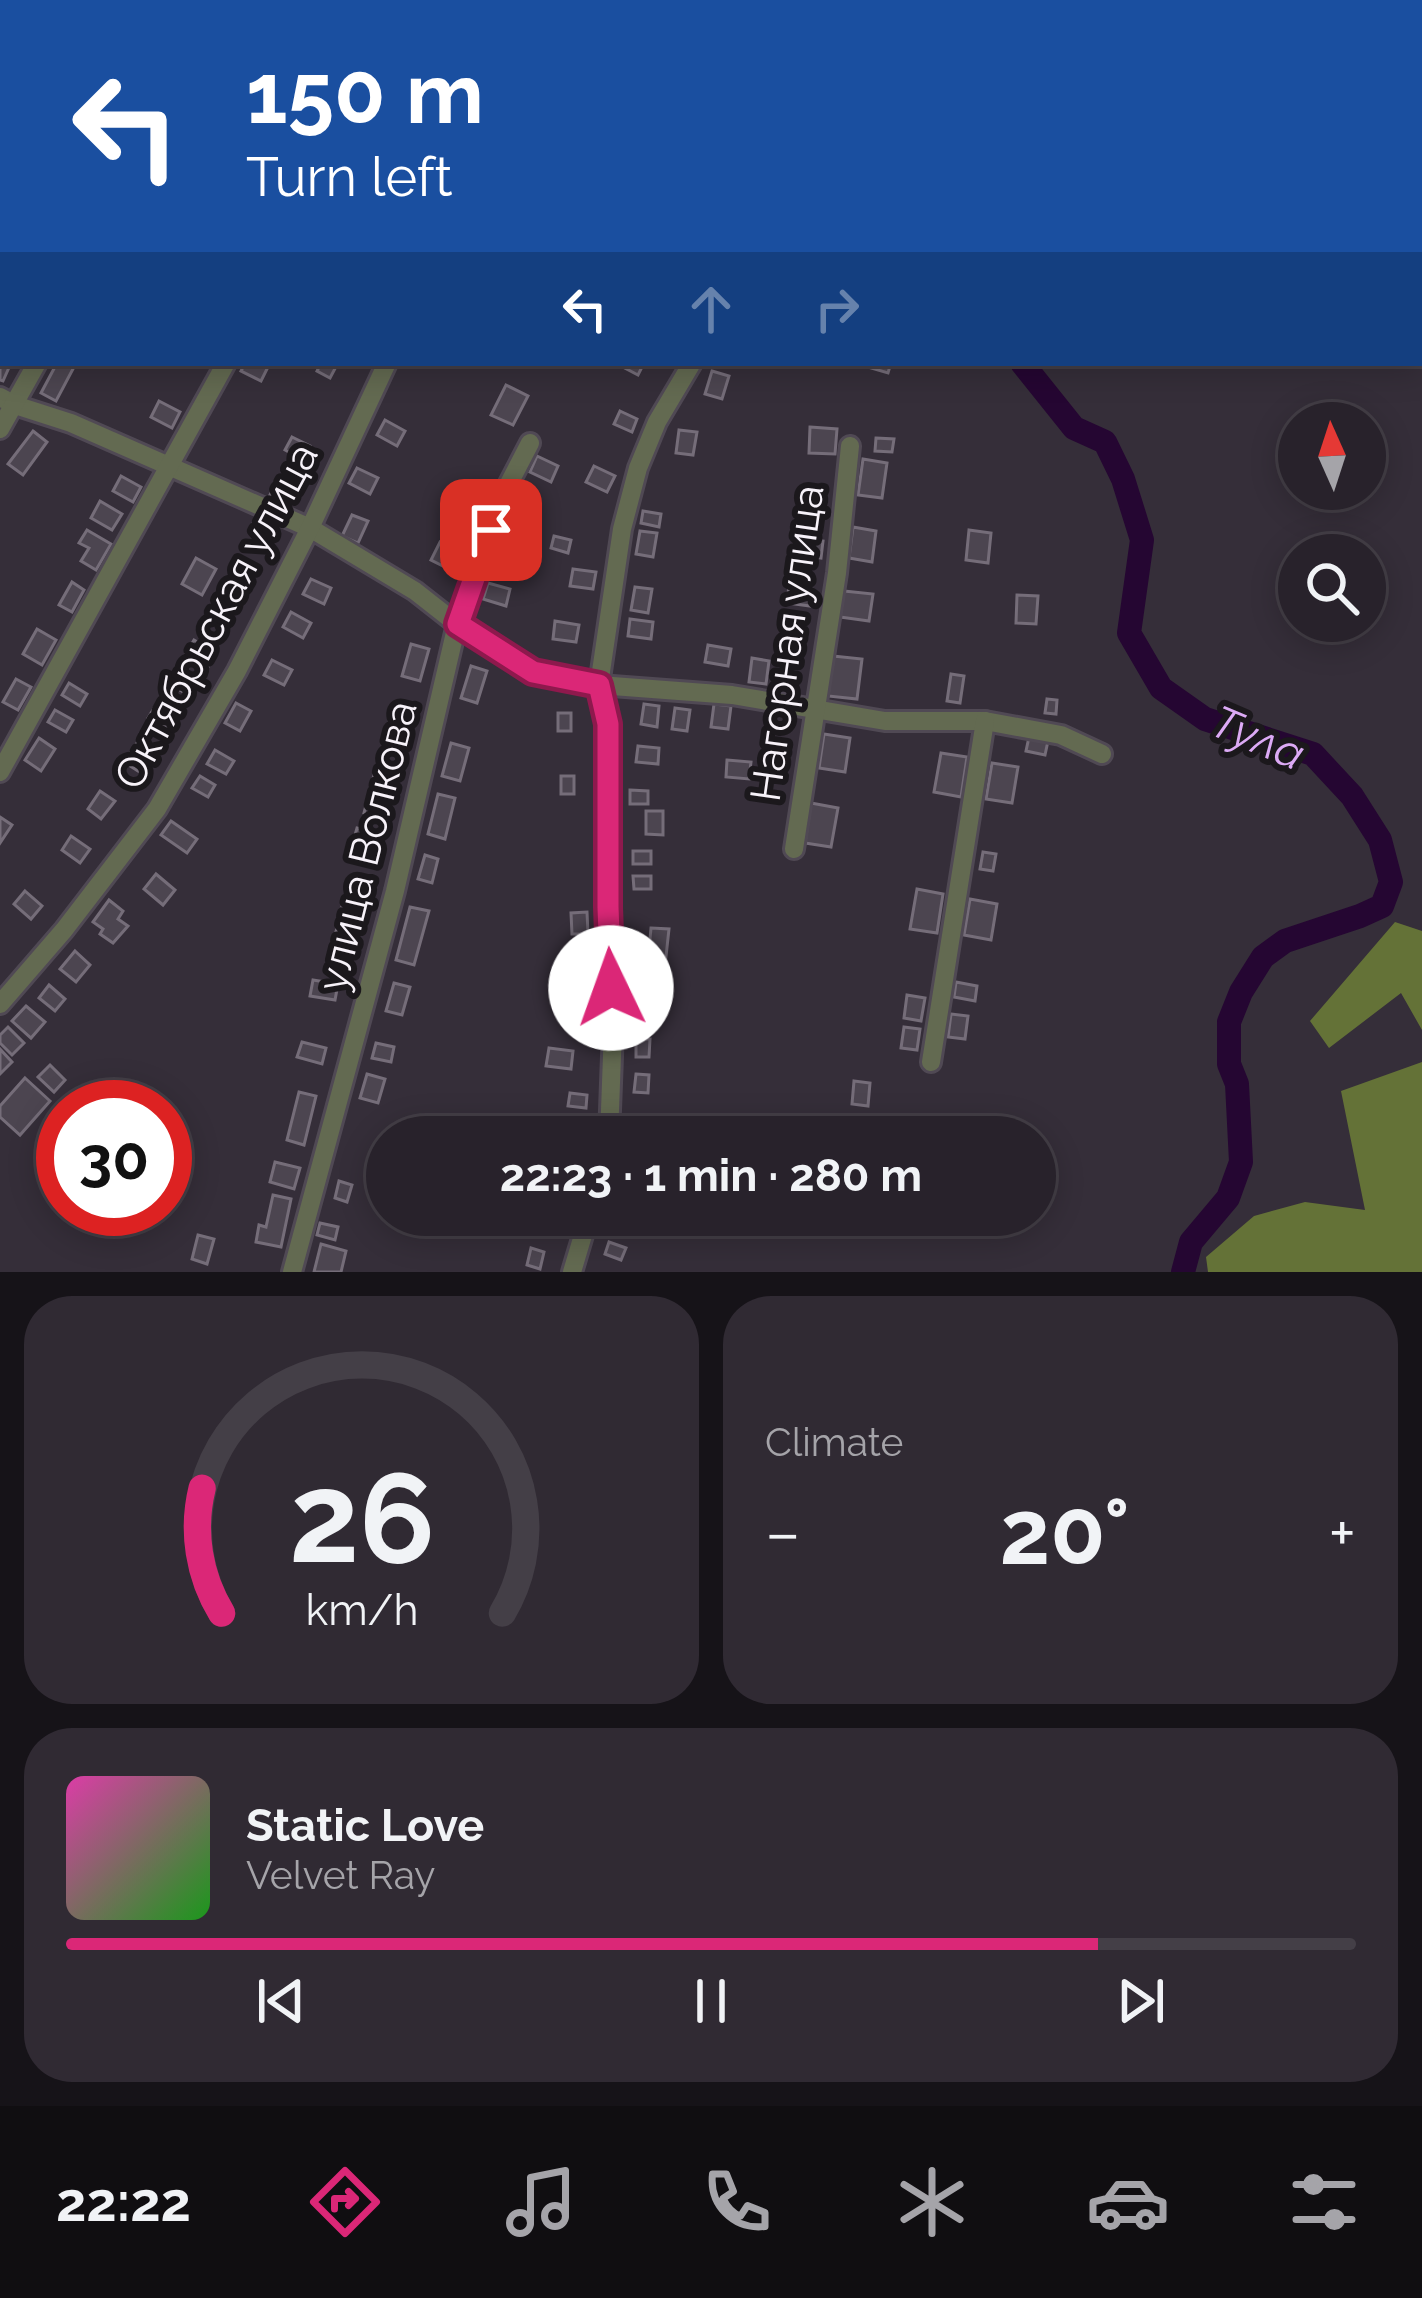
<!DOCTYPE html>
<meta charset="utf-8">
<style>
body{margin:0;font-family:Raleway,sans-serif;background:#302a33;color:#f1f3f6;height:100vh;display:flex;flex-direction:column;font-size:45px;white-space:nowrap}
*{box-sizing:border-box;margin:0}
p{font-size:39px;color:#a5a4a9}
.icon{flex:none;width:66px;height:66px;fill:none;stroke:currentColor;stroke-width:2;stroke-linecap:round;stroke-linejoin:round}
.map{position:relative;height:1272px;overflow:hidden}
.drawer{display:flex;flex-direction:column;gap:24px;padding:24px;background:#161318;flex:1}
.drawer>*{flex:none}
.hud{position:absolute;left:0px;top:0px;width:1422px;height:366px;box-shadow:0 6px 30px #0003,0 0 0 3px #443f47;background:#1a4fa0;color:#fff;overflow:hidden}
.needle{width:78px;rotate:357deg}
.controls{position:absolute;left:1278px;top:402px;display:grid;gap:24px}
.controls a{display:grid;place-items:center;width:108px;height:108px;border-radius:50%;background:#28222b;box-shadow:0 6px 30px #0003,0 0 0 3px #443f47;font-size:60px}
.speed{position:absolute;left:36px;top:1080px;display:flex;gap:24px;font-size:60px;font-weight:700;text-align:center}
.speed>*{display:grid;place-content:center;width:156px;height:156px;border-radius:50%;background:#28222b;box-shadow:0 6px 30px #0003,0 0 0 3px #443f47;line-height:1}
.speed .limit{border:18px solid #d22;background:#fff;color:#111}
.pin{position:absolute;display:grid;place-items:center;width:102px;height:102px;color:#fff;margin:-51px;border-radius:24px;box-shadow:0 6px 18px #0006}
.me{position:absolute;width:132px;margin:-66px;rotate:357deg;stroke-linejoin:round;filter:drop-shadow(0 0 9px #0008)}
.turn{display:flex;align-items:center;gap:42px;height:252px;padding:0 48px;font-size:54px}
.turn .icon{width:156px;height:156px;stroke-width:2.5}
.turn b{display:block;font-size:84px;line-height:102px}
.lanes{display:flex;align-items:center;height:114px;padding:0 48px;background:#0003;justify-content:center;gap:60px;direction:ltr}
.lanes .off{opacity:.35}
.big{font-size:90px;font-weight:700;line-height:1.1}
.drawer .widget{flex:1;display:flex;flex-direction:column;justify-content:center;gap:18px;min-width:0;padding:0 42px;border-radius:48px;background:#302a33}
.drawer .dial{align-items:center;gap:0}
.dial svg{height:312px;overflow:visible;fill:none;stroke:#443f47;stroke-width:7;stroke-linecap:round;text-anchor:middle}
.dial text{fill:#f1f3f6;stroke:none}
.song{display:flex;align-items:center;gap:36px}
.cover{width:144px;height:144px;border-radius:18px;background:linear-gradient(135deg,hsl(320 70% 55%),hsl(120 70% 35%))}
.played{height:12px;border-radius:6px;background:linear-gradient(90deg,#db2777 80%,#443f47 80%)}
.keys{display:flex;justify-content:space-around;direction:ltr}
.heat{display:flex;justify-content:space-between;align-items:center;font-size:66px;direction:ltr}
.drawer .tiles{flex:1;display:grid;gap:24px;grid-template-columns:1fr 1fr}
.widget:last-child{grid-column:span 2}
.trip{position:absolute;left:366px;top:1116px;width:690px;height:120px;border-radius:60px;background:#28222b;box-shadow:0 6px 30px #0003,0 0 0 3px #443f47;font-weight:700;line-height:120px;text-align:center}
.dock{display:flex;height:192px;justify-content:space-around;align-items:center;background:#100e11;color:#a5a4a9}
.dock .icon{width:84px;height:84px}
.dock .current{color:#db2777}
.dock b{font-size:54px;color:#f1f3f6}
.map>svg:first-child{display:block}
.forest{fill:#647237}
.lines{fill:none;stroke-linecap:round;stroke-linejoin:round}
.river{stroke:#250632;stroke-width:24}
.building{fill:#4c4550;stroke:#756d79;stroke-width:3}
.minor-casing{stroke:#504954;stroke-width:24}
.minor{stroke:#636a51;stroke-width:18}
.route-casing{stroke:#8e194d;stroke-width:30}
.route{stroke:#db2777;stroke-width:21}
.labels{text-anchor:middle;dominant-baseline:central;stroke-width:12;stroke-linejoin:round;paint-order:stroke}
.street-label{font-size:42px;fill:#f7f2f9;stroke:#1b181c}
.water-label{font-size:45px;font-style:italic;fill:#dcaaf5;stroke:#1b181c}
</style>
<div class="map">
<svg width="1422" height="1272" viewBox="0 0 1422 1272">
<rect width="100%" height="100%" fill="#352e39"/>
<g class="forest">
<path d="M1395 922 1422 931V1030L1401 993 1329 1048 1310 1021Z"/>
<path d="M1422 1062V1272H1208L1206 1257 1254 1216 1305 1202 1365 1210 1341 1091Z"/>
</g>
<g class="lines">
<g class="river">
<path d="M1010 0 1012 3"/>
<path d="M1022 363 1074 428 1105 442 1123 479 1142 540 1129 633 1161 688 1205 719 1313 754 1352 796 1380 840 1391 882 1382 906 1360 916 1285 941 1263 957 1241 992 1229 1022V1064L1237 1084 1241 1162 1228 1198 1191 1242 1183 1272"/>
</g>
</g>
<g class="building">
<path d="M3 332V363H11L3 381 0 380V339Z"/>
<path d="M57 363 74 367 56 401 41 393Z"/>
<path d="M245 363H270L261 381 241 371Z"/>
<path d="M321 363H338L330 378 317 371Z"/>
<path d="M625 363H644L638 375 623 367Z"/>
<path d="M872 363H891L888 373 871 368Z"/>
<path d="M712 371 729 376 722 399 705 394Z"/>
<path d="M506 385 528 396 513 425 491 415Z"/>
<path d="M159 401 180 412 172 428 151 417Z"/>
<path d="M620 411 637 419 632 432 614 424Z"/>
<path d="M385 420 405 431 397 446 377 435Z"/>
<path d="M810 427 837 429 835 454 809 453Z"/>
<path d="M679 430 697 432 693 455 676 453Z"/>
<path d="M33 431 47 442 23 475 8 464Z"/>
<path d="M292 437 310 446 303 460 285 450Z"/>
<path d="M876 438 894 439 892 452 875 451Z"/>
<path d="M537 456 558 466 551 482 530 472Z"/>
<path d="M863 459 887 463 882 498 858 495Z"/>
<path d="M594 466 615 476 607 492 586 482Z"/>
<path d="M357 468 378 478 370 494 349 483Z"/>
<path d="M121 476 141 487 133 502 113 491Z"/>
<path d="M279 476 295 483 285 504 269 497Z"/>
<path d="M460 488 478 495 468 521 450 513Z"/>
<path d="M100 501 122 514 112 530 91 518Z"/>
<path d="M643 511 661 514 659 527 641 523Z"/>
<path d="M258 512 279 522 271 538 251 528Z"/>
<path d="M352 515 368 521 358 543 342 536Z"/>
<path d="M853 527 876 531 872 562 849 558Z"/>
<path d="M87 530 111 544 96 570 81 561 89 548 79 543Z"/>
<path d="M969 530 991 533 988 563 966 560Z"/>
<path d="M640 531 657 533 653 557 636 554Z"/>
<path d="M554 536 571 540 568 553 551 548Z"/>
<path d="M800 538 823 541 821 558 798 555Z"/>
<path d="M440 542 464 555 455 572 431 560Z"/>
<path d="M196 558 216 569 202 595 182 584Z"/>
<path d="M573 569 596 572 593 589 570 586Z"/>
<path d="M311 579 331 588 324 604 303 594Z"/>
<path d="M72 582 84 590 72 612 59 605Z"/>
<path d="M488 583 510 589 506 606 483 599Z"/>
<path d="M789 585 812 589 810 606 787 603Z"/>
<path d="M635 587 652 589 648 613 631 610Z"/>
<path d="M844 591 873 594 869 621 840 617Z"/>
<path d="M1017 595 1038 596 1036 624 1016 623Z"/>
<path d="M291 612 311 623 303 638 283 627Z"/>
<path d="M630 619 653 622 651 639 628 636Z"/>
<path d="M555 621 579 625 576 642 553 639Z"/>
<path d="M37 629 56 640 42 665 23 654Z"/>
<path d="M194 640 217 653 206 670 184 657Z"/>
<path d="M411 644 429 649 420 681 402 676Z"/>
<path d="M708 645 731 649 728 666 705 662Z"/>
<path d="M833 656 862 659 857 699 828 696Z"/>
<path d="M752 658 769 661 766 684 749 682Z"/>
<path d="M272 660 292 670 284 685 264 675Z"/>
<path d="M471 666 487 671 477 703 461 698Z"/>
<path d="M179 670 198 681 190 696 171 685Z"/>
<path d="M951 674 964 676 960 703 947 701Z"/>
<path d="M16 679 31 687 18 710 3 702Z"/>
<path d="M69 683 87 694 80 706 62 695Z"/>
<path d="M1047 699 1057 700 1056 714 1045 713Z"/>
<path d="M157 703 176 715 168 729 148 718Z"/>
<path d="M236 703 251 711 240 731 225 723Z"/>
<path d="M644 704 659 706 657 727 641 724Z"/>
<path d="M714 704 731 706 728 729 711 727Z"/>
<path d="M393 706 411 711 402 744 384 739Z"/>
<path d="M675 708 690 710 687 731 672 729Z"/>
<path d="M55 710 73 720 66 732 48 722Z"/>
<rect x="558" y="713" width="13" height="18"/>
<path d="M824 734 850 738 845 772 819 768Z"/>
<path d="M1029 737 1048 741 1045 755 1026 751Z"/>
<path d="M39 738 55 749 41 771 25 760Z"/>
<path d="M137 743 151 752 138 771 124 762Z"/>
<path d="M451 743 469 748 460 781 442 776Z"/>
<path d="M638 746 659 748 658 764 636 762Z"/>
<path d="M215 750 234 761 226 774 207 764Z"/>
<path d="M941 753 967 757 961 797 934 792Z"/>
<path d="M727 760 751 762 749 779 726 777Z"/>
<path d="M992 763 1018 767 1012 803 986 799Z"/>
<path d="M374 775 392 780 382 818 364 813Z"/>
<path d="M200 776 215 785 208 797 192 788Z"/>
<rect x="561" y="776" width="13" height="18"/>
<path d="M630 790 648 791V804H630Z"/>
<path d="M100 791 115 801 101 819 88 809Z"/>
<path d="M438 794 455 798 445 839 428 834Z"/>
<path d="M811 803 838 808 831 847 805 843Z"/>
<path d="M646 811H663V835L646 834Z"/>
<path d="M0 817 12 825 0 843Z"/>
<path d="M171 821 197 839 187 853 161 835Z"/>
<path d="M357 828 375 833 366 865 348 860Z"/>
<path d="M71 836 90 849 80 863 62 850Z"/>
<rect x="633" y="851" width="18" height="13"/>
<path d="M983 852 996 854 993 871 980 869Z"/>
<path d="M425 855 438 859 432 883 418 879Z"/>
<path d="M156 874 175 890 163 905 144 889Z"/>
<path d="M633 876H651V889H634Z"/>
<path d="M349 882 365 886 358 911 342 906Z"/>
<path d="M917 889 943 894 937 933 910 929Z"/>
<path d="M25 891 42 906 31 919 14 904Z"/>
<path d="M970 899 997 904 991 940 964 935Z"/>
<path d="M109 900 123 911 118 919 128 926 113 943 100 934 103 929 93 922Z"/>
<path d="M410 907 429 911 414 965 396 960Z"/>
<path d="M587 912 588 934H572L571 913Z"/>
<path d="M337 928 352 932 346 956 330 952Z"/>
<path d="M651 928 669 929 663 984 646 982Z"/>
<path d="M75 951 90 965 76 982 60 969Z"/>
<path d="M313 980 338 984 335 1000 310 996Z"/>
<path d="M956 982 977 986 975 1001 954 997Z"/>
<path d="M394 983 410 987 402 1015 386 1011Z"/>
<path d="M49 985 65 999 55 1011 39 998Z"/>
<path d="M640 990H654L653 1008 640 1007Z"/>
<path d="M907 995 925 998 921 1021 904 1018Z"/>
<path d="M26 1006 45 1022 31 1038 12 1021Z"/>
<rect x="576" y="1008" width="17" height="23"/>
<path d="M951 1014 968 1016 965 1039 948 1037Z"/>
<path d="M8 1027 24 1043 12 1055 0 1043V1035Z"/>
<path d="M904 1027 920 1029 917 1050 901 1048Z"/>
<path d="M636 1039H650L649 1057H636Z"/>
<path d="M302 1042 326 1048 322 1064 297 1057Z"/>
<path d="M376 1043 394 1047 391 1062 372 1058Z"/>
<path d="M549 1048 573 1051 571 1069 546 1066Z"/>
<path d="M0 1049 12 1062 0 1074Z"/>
<path d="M50 1065 65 1080 54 1092 38 1077Z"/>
<path d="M367 1074 385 1079 378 1103 360 1098Z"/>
<path d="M636 1074 649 1075 648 1093 634 1092Z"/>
<path d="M25 1078 50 1101 20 1135 0 1117V1106Z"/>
<path d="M854 1081 870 1083 868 1106 852 1104Z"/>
<path d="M299 1092 316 1096 304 1145 287 1140Z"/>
<path d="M570 1093 587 1095 586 1108 568 1106Z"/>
<path d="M816 1116 829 1117 827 1135 814 1134Z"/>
<path d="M565 1123 582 1126 580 1137H562Z"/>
<path d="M275 1162 300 1168 294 1189 270 1182Z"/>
<path d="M339 1181 352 1185 347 1202 335 1198Z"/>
<path d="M273 1195 291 1199 281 1247 256 1242 259 1225 266 1227Z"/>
<path d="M514 1215 530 1218 528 1231 511 1227Z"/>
<path d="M879 1215 895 1216 892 1237 876 1235Z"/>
<path d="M320 1223 338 1227 335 1240 317 1235Z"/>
<path d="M198 1235 214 1239 207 1264 192 1259Z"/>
<path d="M609 1242 626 1248 621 1260 605 1254Z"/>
<path d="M321 1244 346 1251 341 1272H314Z"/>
<path d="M531 1248 544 1252 540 1269 527 1265Z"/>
</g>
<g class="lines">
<defs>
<g id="minor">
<path d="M824 0 827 3"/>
<path d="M216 3 218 0"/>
<path d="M423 3 425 0"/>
<path d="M548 3 549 0"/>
<path d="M0 397 15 405 71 423 310 528 415 591 457 624 533 672 599 685 732 695 885 721H985L1061 735 1102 754"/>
<path d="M0 429 37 363"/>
<path d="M0 772 226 363"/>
<path d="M794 849 837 573 850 446"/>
<path d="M0 1004 64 930 157 809 237 671 310 528 387 363"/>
<path d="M931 1062 985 721"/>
<path d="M609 1137 613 1029 608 907V724L599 685 622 529 638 468 657 422 692 363"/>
<path d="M292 1272 395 891 457 624 503 495 530 443"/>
<path d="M572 1272 589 1215"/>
</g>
</defs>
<use href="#minor" class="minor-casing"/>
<use href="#minor" class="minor"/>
</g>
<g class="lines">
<defs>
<path id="route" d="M491 530 458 624 533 672 599 685 608 724V907L611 988"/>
</defs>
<use href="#route" class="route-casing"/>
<use href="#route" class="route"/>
</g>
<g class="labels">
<g class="street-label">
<text transform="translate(216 616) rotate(-62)">Октябрьская улица</text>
<text transform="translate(787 643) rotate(-82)">Нагорная улица</text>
<text transform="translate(367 846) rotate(-76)">улица Волкова</text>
</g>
<g class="water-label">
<text transform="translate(1258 738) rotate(23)">Тула</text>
</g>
</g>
</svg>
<div class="controls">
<a><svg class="needle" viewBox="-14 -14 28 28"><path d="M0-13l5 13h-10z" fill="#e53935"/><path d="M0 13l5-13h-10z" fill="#a5a4a9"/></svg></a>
<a><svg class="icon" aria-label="search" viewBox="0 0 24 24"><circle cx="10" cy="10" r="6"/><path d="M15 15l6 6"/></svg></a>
</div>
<div class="speed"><div class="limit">30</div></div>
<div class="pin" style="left:491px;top:530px;background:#d93025"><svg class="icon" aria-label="arrive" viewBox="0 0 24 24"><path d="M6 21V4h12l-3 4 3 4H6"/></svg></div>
<svg class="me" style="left:611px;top:988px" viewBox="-20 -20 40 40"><circle r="19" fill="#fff"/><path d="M0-13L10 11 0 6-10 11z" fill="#db2777"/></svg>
<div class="trip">22:23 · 1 min · 280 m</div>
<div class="hud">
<div class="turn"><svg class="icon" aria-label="left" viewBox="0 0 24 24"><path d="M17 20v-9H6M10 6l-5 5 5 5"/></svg><div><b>150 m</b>Turn left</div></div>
<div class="lanes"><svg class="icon" aria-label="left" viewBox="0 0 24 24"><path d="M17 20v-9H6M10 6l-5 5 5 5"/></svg><svg class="icon off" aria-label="ahead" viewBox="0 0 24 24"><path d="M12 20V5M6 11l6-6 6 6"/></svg><svg class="icon off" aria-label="right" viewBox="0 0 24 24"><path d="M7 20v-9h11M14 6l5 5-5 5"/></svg></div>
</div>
</div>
<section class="drawer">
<div class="tiles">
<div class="widget dial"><svg viewBox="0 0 100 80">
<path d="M14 69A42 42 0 1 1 86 69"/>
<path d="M14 69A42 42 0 0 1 9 37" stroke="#db2777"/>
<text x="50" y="56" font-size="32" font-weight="700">26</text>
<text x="50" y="72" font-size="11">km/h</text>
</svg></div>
<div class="widget"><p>Climate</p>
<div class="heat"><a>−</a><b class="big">20°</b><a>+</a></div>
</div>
<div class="widget">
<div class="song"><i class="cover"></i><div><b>Static Love</b><p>Velvet Ray</p></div></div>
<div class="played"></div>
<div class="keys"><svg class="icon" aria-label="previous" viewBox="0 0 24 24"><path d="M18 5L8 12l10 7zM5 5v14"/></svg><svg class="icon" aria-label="pause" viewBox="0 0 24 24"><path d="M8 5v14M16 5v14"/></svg><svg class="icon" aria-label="next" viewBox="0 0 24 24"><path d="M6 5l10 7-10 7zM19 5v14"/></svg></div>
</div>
</div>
</section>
<nav class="dock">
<b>22:22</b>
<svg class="icon current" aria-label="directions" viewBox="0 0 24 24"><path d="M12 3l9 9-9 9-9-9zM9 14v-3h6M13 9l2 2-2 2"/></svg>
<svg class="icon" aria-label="music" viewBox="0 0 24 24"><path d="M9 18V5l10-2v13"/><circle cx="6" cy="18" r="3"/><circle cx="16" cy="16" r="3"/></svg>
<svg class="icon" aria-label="phone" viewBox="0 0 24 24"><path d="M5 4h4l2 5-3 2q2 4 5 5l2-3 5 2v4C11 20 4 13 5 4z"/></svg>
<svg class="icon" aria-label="climate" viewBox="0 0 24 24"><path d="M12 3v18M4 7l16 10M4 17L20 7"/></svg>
<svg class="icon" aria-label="car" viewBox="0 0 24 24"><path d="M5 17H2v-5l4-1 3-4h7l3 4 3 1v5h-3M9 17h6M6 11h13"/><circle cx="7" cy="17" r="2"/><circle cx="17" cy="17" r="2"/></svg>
<svg class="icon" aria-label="filters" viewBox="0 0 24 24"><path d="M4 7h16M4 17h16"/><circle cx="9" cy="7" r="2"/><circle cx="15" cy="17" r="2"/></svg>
</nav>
